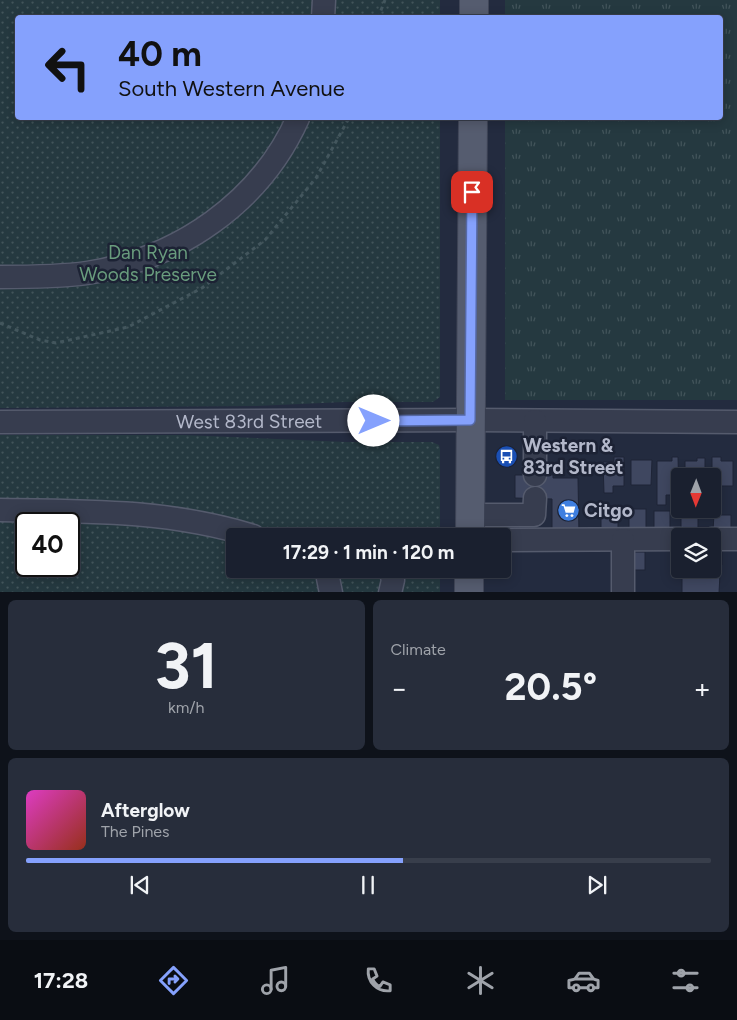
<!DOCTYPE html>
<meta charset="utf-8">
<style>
body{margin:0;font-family:Figtree,sans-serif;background:#272d3b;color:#f1f3f6;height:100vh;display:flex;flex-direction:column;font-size:19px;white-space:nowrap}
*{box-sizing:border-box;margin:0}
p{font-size:16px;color:#9fa3aa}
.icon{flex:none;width:28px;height:28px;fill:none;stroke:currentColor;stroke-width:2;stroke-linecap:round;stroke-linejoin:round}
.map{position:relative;height:592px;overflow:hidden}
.drawer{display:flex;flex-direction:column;gap:8px;padding:8px;background:#0e121a;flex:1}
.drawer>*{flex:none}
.top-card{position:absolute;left:15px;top:15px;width:708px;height:105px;border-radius:5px;box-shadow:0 2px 12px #0003,0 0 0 1px #383e4b;background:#85a1fd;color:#111;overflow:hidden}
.needle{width:32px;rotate:181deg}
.buttons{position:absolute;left:671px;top:468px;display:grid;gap:10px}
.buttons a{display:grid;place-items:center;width:50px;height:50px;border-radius:5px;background:#1a202f;box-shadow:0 2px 12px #0003,0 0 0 1px #383e4b;font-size:25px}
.speed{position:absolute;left:15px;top:512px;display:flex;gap:10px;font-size:25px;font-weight:700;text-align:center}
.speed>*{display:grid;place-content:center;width:65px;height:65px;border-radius:50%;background:#1a202f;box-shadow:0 2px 12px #0003,0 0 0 1px #383e4b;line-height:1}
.speed .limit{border:2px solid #111;border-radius:8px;background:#fff;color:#111}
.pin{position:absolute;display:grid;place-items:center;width:42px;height:42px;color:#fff;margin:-21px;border-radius:10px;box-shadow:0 2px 8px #0006}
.me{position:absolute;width:55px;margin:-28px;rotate:90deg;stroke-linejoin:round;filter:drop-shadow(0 0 4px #0008)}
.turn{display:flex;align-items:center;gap:18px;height:105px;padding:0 20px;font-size:22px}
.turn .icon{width:65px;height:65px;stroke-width:2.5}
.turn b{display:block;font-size:35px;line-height:42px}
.big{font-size:38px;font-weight:700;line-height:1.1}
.drawer .tile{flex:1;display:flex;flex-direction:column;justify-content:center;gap:8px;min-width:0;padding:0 18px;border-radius:8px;background:#272d3b}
.drawer .dial{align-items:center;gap:0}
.dial b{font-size:65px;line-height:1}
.song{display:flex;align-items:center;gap:15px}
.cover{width:60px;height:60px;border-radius:8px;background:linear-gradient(135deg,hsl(310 70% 55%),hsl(10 70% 35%))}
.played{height:5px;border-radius:2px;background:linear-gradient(90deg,#85a1fd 55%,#383e4b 55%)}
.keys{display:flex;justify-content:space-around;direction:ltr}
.heat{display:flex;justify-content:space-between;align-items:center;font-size:28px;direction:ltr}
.drawer .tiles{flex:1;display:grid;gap:8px;grid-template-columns:1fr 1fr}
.tile:last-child{grid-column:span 2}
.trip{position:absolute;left:226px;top:528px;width:285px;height:50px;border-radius:5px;background:#1a202f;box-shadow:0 2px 12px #0003,0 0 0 1px #383e4b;font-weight:700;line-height:50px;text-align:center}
.dock{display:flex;height:80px;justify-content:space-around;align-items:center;background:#0a0d13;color:#9fa3aa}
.dock .icon{width:35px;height:35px}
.dock .selected{color:#85a1fd}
.dock b{font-size:22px;color:#f1f3f6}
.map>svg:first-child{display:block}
.grass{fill:url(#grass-tufts)}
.park{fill:url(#park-dots);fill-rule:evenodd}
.building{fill:#3f4760;stroke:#1e2436}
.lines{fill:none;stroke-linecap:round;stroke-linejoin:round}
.minor-casing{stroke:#555b6d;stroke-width:25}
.major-casing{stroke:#404658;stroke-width:30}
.path{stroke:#43565d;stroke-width:3;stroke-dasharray:4 4;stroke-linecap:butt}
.minor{stroke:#373d4f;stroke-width:22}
.major{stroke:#555c6f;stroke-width:28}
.route-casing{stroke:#5669a4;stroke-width:12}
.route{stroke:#85a1fd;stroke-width:9}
.labels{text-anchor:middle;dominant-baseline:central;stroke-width:5;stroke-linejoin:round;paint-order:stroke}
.park-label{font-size:19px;fill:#699c7d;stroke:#1c2234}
.street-label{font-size:19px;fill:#b3b8ca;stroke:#1c2234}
.poi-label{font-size:19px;font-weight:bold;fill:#b3b8ca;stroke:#1c2234;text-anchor:start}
</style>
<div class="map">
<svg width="737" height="593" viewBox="0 0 737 593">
<defs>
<pattern id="grass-tufts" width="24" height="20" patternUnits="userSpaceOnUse" patternTransform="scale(1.25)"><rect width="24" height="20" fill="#253940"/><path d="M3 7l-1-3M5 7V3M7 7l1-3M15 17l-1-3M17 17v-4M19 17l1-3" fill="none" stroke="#42545a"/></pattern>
<pattern id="park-dots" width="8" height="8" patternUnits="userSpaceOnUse" patternTransform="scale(1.25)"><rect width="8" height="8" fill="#253940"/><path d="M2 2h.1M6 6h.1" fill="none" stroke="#42545a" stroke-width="1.8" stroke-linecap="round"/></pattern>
</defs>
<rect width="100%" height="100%" fill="#232b3f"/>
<path class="grass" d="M505 0H737V400H505V118H720V18L505 17Z"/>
<g class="park">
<path d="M0 0H440V18H18V118H440V397L433 402H344L257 406 0 408Z"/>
<path d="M0 435H184L346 442H432L439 445 440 449V536H235V569H440V592H0ZM26 524H69V566H26Z"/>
</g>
<g class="building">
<path d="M614 457H624V486H613V493H604L603 462H614Z"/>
<path d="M672 457H678L679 495H666V505H657V461H672Z"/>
<path d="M712 457H721V461H733V486H712Z"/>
<path d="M697 458H705V476H685V461H697Z"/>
<path d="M631 460H652L651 485H631Z"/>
<path d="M515 475H553V478H578L579 534 552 533V499L515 498Z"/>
<rect x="629" y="509" width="17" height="19"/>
<rect x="681" y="510" width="17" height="19"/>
<rect x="654" y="511" width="16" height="17"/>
<rect x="601" y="512" width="17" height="17"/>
<path d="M714 515H731V530H713Z"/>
<path d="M673 548H680V569H712V548H722V565H717V570L673 569Z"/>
<rect x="629" y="552" width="16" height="18"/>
<path d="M682 574H720L719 593H682Z"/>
</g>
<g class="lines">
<defs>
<g id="minor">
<path d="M323 18 324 0"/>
<path d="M0 277C29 277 59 277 87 273 178 259 260 203 298 118"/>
<path id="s1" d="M0 422 470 420 737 422"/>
<path d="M535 475V421"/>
<path d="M0 510C85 511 171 510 253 536"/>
<path d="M469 515H534L535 498"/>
<path d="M712 539H737"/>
<path d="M502 540 680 539"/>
<path d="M623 540V593"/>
<path d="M390 569 393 580 390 593"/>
<path d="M331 593 328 578 331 569"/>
</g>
<g id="major">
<path d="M474 18V0"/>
<path d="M470 536 473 118"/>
<path d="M469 593V569"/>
</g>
</defs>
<use href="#minor" class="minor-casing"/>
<use href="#major" class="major-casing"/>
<g class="path">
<path d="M378 18 385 0"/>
<path d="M0 323 40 340 56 343 128 327 202 288 265 240 316 178 349 118"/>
</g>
<use href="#minor" class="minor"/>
<use href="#major" class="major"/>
</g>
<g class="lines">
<defs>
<path id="route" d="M374 421 470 420 472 192"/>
</defs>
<use href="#route" class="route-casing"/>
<use href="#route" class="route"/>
</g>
<defs>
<symbol id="bus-disc" viewBox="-11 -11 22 22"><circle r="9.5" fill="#1a4fb4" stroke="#1c2234"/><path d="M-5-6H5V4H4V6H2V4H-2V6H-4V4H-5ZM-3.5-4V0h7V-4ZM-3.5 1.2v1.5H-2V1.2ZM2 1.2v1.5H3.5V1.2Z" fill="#fff"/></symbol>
<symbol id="supermarket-disc" viewBox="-11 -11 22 22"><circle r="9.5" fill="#3f7fe0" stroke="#1c2234"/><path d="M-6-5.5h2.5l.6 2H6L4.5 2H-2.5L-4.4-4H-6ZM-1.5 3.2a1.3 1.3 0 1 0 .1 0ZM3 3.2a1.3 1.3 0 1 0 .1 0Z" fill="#fff"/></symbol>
</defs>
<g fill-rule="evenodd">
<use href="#bus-disc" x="494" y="444" width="25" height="25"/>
<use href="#supermarket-disc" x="556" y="498" width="25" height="25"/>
</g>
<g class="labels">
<g class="park-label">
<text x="148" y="252">Dan Ryan<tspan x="148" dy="22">Woods Preserve</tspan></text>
</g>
<g class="street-label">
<text stroke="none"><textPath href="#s1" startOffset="249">West 83rd Street</textPath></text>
</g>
<g class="poi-label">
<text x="523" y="445">Western &amp;<tspan x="523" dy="22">83rd Street</tspan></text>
<text x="584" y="510">Citgo</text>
</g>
</g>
</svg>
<div class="buttons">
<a><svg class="needle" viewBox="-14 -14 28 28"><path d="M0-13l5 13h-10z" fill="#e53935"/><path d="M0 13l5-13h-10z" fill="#9fa3aa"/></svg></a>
<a><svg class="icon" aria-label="layers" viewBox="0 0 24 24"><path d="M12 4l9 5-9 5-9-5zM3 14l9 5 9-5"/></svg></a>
</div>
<div class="speed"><div class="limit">40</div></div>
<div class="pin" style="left:472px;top:192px;background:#d93025"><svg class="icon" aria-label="arrive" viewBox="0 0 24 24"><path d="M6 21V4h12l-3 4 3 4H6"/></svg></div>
<svg class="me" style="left:374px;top:421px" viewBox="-20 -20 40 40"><circle r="19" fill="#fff"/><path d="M0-13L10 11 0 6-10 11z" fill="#85a1fd"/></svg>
<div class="trip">17:29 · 1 min · 120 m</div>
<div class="top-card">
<div class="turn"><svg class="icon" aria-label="left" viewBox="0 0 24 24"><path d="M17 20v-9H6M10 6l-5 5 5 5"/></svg><div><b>40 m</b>South Western Avenue</div></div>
</div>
</div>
<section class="drawer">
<div class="tiles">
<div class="tile dial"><b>31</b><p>km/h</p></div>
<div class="tile"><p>Climate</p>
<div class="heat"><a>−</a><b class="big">20.5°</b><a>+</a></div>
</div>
<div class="tile">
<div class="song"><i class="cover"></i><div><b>Afterglow</b><p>The Pines</p></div></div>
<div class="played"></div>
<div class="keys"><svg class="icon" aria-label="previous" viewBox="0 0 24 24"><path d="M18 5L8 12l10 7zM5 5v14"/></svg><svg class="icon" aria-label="pause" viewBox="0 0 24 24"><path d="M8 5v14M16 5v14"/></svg><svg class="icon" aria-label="next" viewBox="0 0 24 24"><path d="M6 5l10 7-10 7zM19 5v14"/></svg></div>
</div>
</div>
</section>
<nav class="dock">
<b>17:28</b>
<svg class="icon selected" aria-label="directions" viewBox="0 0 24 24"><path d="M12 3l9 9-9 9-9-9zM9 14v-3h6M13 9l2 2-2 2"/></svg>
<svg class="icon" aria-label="music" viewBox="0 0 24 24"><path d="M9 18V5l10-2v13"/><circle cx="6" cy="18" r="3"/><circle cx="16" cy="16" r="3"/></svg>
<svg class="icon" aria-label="phone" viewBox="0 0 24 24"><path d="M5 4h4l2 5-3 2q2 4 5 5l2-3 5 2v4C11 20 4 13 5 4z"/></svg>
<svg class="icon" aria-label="climate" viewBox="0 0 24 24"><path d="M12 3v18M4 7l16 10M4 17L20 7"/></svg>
<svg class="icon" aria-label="car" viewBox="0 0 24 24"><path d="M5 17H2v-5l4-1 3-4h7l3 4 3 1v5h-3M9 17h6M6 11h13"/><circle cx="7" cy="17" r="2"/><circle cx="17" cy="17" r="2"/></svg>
<svg class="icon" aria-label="filters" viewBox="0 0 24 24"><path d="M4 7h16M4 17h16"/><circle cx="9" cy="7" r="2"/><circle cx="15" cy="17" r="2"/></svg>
</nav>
